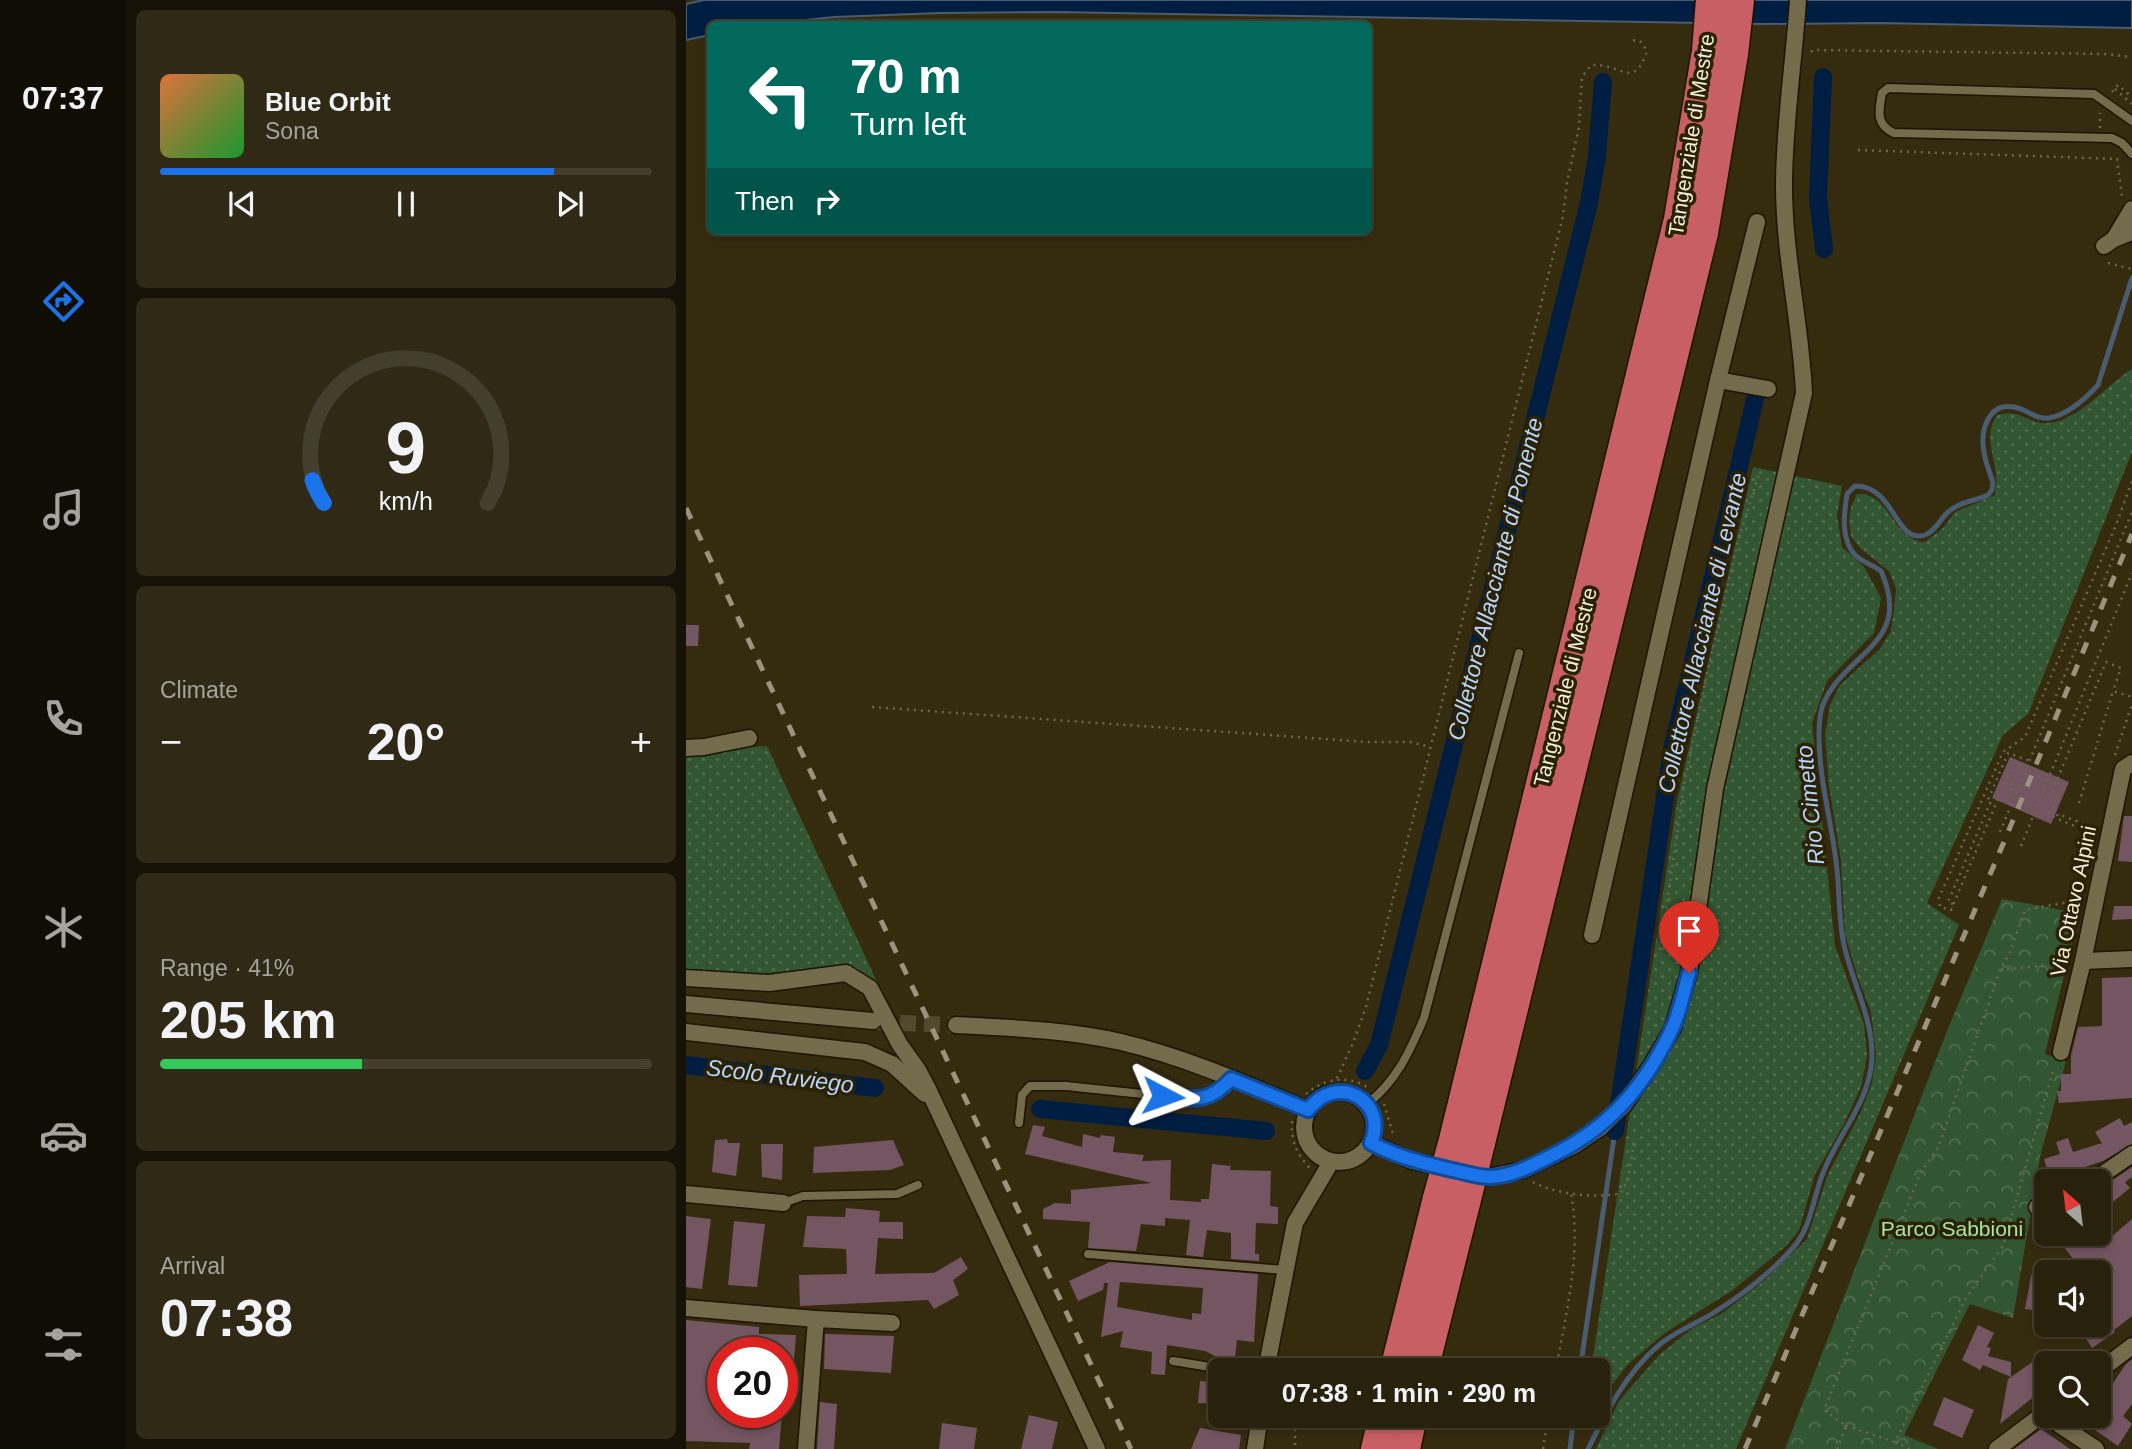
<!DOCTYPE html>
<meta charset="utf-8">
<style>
body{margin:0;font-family:Helvetica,sans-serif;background:#302915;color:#f1f3f6;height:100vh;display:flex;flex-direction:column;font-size:26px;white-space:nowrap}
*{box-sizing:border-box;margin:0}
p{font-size:23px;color:#a5a39d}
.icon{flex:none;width:38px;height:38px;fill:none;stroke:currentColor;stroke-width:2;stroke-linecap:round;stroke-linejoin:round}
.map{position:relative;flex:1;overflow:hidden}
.panel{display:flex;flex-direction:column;gap:10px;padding:10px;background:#161207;width:560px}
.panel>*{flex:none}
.banner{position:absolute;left:21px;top:21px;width:665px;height:214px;border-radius:10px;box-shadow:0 4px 10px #0003,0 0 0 2px #443e2d;background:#00695c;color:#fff;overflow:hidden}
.needle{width:46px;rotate:332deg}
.tools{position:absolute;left:1348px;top:1169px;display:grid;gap:14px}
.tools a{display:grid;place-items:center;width:77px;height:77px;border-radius:10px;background:#28210c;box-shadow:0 4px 10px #0003,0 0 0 2px #443e2d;font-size:35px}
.speed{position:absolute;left:21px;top:1337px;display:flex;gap:14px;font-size:35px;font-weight:700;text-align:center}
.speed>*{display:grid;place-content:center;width:91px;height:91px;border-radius:50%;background:#28210c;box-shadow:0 4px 10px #0003,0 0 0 2px #443e2d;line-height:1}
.speed .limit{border:10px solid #d22;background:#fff;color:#111}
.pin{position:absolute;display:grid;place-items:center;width:60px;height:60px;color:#fff;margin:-72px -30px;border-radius:50% 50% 50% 0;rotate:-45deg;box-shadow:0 0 7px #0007}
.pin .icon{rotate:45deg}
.me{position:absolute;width:77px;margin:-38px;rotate:94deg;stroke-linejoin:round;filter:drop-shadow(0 0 5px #0008)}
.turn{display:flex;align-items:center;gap:24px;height:147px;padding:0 28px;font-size:32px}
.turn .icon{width:91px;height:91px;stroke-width:2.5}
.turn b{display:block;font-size:49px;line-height:60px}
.then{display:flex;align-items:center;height:66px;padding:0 28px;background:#0003;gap:14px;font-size:26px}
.big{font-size:52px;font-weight:600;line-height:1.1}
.panel .card{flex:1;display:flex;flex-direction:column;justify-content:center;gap:10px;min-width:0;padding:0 24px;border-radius:10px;background:#302915}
.panel .dial{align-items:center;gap:0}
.dial svg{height:182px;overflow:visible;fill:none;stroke:#443e2d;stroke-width:7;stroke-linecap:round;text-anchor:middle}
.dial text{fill:#f1f3f6;stroke:none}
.song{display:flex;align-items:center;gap:21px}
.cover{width:84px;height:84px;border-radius:10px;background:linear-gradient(135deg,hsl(20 70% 55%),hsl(130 70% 35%))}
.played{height:7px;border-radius:4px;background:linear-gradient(90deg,#1a73e8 80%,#443e2d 80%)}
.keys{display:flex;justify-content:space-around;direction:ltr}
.heat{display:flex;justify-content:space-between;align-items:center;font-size:38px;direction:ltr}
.charge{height:10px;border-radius:5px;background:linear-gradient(90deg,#34c759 41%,#443e2d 0)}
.trip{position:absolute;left:522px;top:1358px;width:402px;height:70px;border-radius:10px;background:#28210c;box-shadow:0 4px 10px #0003,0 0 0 2px #443e2d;font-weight:600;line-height:70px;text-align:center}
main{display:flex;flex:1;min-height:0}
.tabs{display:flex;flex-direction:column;width:126px;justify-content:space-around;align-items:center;background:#100d05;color:#a5a39d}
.tabs .icon{width:49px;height:49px}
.tabs .active{color:#1a73e8}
.tabs b{font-size:32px;color:#f1f3f6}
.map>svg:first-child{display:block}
.grass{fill:url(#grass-dots)}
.park{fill:url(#park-crowns)}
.water{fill:#001d42;stroke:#495c70;stroke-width:2}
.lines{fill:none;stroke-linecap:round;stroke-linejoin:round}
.stream{stroke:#495c70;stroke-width:5}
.canal{stroke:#001d42;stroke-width:18}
.building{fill:#745562;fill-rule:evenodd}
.street-tunnel{stroke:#52492f;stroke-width:16;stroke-dasharray:16 8;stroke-linecap:butt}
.lane-casing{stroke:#1d1400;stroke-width:11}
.street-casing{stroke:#1d1400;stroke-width:19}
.highway-casing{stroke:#1d1400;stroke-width:33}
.path{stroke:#6e674e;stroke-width:2.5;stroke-dasharray:2 5;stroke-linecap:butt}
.lane{stroke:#746a4c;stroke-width:8}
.street{stroke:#746a4c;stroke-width:16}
.highway{stroke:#c85f64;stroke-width:30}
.rail{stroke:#9a937d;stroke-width:5;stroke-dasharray:12 12;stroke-linecap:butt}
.highway-bridge-casing{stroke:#1d1400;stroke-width:33;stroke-linecap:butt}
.highway-bridge{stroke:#c85f64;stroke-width:30}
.route-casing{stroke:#114b97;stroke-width:18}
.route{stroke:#1a73e8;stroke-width:12}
.labels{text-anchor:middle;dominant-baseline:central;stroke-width:7;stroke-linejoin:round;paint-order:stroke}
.street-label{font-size:21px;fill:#f3eedd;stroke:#2b2206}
.park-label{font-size:21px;fill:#a6e5a4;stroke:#2b2206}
.water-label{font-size:23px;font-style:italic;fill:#b6d4fd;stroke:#2b2206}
</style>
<main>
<nav class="tabs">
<b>07:37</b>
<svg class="icon active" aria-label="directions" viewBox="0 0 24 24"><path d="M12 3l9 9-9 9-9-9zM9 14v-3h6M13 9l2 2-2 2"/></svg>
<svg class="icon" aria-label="music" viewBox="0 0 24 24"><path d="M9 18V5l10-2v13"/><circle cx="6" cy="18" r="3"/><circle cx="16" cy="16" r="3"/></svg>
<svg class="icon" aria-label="phone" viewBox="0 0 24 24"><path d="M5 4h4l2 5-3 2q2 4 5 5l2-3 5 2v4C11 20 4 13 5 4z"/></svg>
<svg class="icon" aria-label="climate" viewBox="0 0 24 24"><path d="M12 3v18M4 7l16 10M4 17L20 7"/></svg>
<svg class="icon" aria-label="car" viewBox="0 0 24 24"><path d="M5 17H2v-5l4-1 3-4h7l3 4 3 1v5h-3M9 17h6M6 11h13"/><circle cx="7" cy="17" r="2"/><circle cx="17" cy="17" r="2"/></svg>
<svg class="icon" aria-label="filters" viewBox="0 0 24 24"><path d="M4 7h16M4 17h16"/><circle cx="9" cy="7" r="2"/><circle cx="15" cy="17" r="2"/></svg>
</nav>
<section class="panel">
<div class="card">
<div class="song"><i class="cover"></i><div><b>Blue Orbit</b><p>Sona</p></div></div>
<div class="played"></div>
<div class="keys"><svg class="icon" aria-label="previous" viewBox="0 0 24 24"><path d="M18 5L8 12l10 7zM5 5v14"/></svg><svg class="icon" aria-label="pause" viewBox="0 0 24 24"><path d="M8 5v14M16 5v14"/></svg><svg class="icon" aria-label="next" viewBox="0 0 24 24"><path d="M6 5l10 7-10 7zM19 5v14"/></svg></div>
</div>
<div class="card dial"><svg viewBox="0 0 100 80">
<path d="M14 69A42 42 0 1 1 86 69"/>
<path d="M14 69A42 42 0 0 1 9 59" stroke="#1a73e8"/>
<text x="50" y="56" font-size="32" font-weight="700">9</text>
<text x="50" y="72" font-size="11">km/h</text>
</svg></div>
<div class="card"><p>Climate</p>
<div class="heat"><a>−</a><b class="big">20°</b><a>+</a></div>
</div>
<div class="card"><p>Range · 41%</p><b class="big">205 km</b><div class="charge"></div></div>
<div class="card"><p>Arrival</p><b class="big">07:38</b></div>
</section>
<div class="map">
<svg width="1446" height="1449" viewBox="0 0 1446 1449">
<defs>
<pattern id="grass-dots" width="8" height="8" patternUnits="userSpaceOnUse" patternTransform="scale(1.75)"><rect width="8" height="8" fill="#325532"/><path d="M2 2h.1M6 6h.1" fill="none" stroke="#506e4f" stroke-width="1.8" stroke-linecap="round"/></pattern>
<pattern id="park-crowns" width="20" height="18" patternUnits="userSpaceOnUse" patternTransform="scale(1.75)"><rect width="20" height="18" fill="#325532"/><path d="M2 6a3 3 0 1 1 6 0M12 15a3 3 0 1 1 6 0" fill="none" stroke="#506e4f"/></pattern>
</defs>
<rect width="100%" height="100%" fill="#352c10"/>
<g class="grass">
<path d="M1446 369V452L1342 714 1317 735 1241 903 1273 925 1050 1449H910L933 1401 974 1354 1007 1328 1035 1314 1079 1280 1121 1239 1142 1174 1174 1114 1186 1083 1190 1055 1185 1012 1172 978 1159 934 1155 861 1143 786 1139 735 1144 705 1154 685 1194 649 1205 631 1208 609 1210 589 1203 571 1174 548 1165 536 1163 521 1165 507 1171 494C1205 492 1206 541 1239 542L1257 528 1269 512 1309 495C1309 489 1311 483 1310 477 1309 454 1297 437 1311 415 1336 408 1341 425 1363 423 1392 421 1422 384 1446 369Z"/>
<path d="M1067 467 1156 486 1151 515 1156 547 1179 568 1195 598 1188 633 1141 681 1126 723 1149 946 1178 1024 1181 1056 1175 1087 1158 1124 1129 1174 1113 1230 1100 1246 1047 1290 980 1332 942 1364 919 1394 912 1411V1370H905L991 801Z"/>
<path d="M81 746 192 984 175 972 156 967 99 977 0 971V753Z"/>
</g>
<path class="park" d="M1316 899 1393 913 1359 1054 1380 1061 1354 1157 1327 1318 1284 1304 1218 1435 1252 1449H1099L1259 1036Z"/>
<path class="water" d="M18 0H1446V28L1194 23 1078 24 372 12 254 13 148 17 81 24H24V35L0 40V4Z"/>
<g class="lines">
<g class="stream">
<path d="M894 1370 929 1131"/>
<path d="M884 1449 888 1416"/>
<path d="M902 1449C921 1411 940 1373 973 1345 991 1330 1013 1323 1032 1310 1057 1294 1085 1272 1105 1250 1126 1228 1126 1200 1137 1173 1151 1137 1179 1107 1185 1068 1191 1025 1167 986 1158 945 1152 918 1154 889 1150 861 1145 820 1133 778 1133 736 1133 725 1134 709 1139 700 1163 651 1227 642 1195 571 1187 565 1177 562 1170 556 1154 540 1158 513 1161 494L1169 486C1209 485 1209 545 1239 535 1250 531 1254 519 1262 512 1273 502 1289 501 1302 495L1306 490 1307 483C1304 472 1299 462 1298 452 1294 431 1302 402 1328 407 1341 409 1349 420 1363 418 1382 415 1400 398 1412 385L1446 278"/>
</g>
<g class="canal">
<path d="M1137 77 1132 198 1138 249"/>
<path d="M0 1065 189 1088"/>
<path d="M679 1071 693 1045 903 203 911 156 917 82"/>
<path d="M354 1109 580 1131"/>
<path d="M929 1131 986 750 1070 395"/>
</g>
</g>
<g class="building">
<path d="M0 625H13L12 646H0Z"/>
<path d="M1324 757 1383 782 1365 824 1306 798Z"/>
<path d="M1438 816H1446V862L1432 861Z"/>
<path d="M1428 906H1446V919L1426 920Z"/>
<path d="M1446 977V1098L1373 1103 1371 1091H1375V1074H1385V1055L1392 1027 1416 1026V978Z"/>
<path d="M1434 1118 1438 1126 1446 1122V1144L1417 1161 1387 1171 1388 1175 1365 1181 1358 1159 1374 1154 1370 1142 1382 1138 1387 1152 1416 1143 1409 1132Z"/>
<path d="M347 1125 359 1127 356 1136 396 1147 397 1134 414 1138 415 1135 429 1137 427 1152 458 1155 456 1161 485 1160 484 1200 515 1202V1199H523L526 1164 545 1166 544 1170 585 1171 584 1206 592 1207V1224L570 1223 569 1254H573V1261L545 1259V1233L521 1230 517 1257 500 1255 504 1220 479 1218V1226L455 1224 450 1251 402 1248 404 1222 357 1219V1209L369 1203 385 1204V1190L466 1183 339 1154Z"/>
<path d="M41 1139 42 1143H54L50 1176 26 1172 29 1140Z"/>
<path d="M207 1140 218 1165 204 1170 127 1173 128 1147Z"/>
<path d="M75 1144H97L96 1180 76 1177Z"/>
<path d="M1446 1167V1177L1439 1182 1444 1188 1423 1205 1412 1190Z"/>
<path d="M160 1208 194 1211 193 1222H217V1239L192 1238 189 1274 248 1273 275 1257 282 1269 267 1280 273 1295 248 1309 242 1300 114 1306 113 1275 161 1274 160 1249 117 1247 121 1216 159 1217Z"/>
<path d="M0 1216 25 1219 16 1289 0 1287Z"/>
<path d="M1446 1219V1316L1428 1330 1429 1332 1406 1348 1392 1325H1413L1427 1309 1412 1288V1272H1397L1368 1234H1412V1220L1425 1237Z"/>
<path d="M48 1221 79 1224 71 1287 42 1285Z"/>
<path d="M424 1262 572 1274 568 1342 551 1340 548 1366 534 1362 535 1359 519 1351 481 1345 479 1375 465 1374 466 1352 434 1347 437 1331 415 1337 422 1283H418L417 1290 392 1301 383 1281ZM434 1282 517 1288 515 1314 506 1313V1320L431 1307Z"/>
<path d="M1347 1267 1360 1270V1312L1339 1309Z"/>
<path d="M0 1320 73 1327V1334L110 1335 108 1360 96 1358V1353H37V1412H96L93 1449H63L64 1443 0 1441Z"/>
<path d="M1292 1325 1308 1333 1301 1347 1305 1348 1302 1356 1325 1362V1377L1297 1365 1294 1370 1276 1360Z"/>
<path d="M139 1334 208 1336 205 1373 138 1369Z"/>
<path d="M1360 1358V1389L1352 1395 1351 1394 1314 1424 1322 1379 1348 1361 1351 1364Z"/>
<path d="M1446 1359V1404L1437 1416 1446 1424 1432 1446 1389 1416H1412V1405L1440 1364Z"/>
<path d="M514 1381 534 1383V1404L512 1403Z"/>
<path d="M1258 1397 1288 1410 1276 1438 1247 1425Z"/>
<path d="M134 1402 151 1404 148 1449H131Z"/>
<path d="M343 1415 372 1422 366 1449H335Z"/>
<path d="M256 1423 291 1428 288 1449H253Z"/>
<path d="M514 1428 555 1435 553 1449H505Z"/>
<path d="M1355 1429 1384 1449H1328Z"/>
</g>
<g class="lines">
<path class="street-tunnel" d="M190 1022 270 1025"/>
<defs>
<g id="lane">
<path d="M1446 121 1408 94 1202 88 1196 93C1193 110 1189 125 1208 133L1426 138 1436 143 1446 154"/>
<path d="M681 1104C710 1082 724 1051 738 1018L833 653"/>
<path d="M333 1123 336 1095 344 1086H380L504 1099C525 1097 531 1094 545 1079"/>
<path d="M97 1203 117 1196 211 1194 232 1185"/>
<path d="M402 1254 598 1270"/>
<path d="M487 1361 543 1370"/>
</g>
<g id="street">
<path d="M1428 239 1446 209"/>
<path d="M1418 246 1428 239 1446 232"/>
<path d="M1032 380 1082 389"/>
<path d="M0 748 18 747 63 738"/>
<path d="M906 935 1032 380 1071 222"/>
<path d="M1397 961 1446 959"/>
<path d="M0 978 83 983 160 973 184 988 214 1045 232 1070 242 1089 411 1449"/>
<path d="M0 1004 187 1021"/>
<path d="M270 1025C325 1028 381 1030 435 1042 499 1057 562 1085 622 1110"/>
<path d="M0 1032 179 1052 206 1064 239 1094"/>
<path d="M1375 1052 1397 961 1437 769 1446 763"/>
<circle cx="653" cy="1127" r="35"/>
<path d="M685 1143 726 1161 802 1177 837 1170 889 1145 914 1128 938 1105 965 1066 987 1028 1003 973 1029 789 1118 393C1115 324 1098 256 1098 186 1098 124 1108 62 1112 0"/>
<path d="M1407 1181 1446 1154"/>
<path d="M0 1194 97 1203"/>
<path d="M1351 1207 1360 1203"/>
<path d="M0 1308 130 1319 206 1323"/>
<path d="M580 1370 609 1223 645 1162"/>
<path d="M1412 1372 1446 1346"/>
<path d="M1365 1419 1410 1449"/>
<path d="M120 1449 130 1319"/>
<path d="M569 1449 574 1416"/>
<path d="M1311 1449 1360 1412"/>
</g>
<g id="highway">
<path d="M768 1140 993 219 1021 51 1025 0"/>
<path d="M794 1143 1017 233 1047 54 1053 0"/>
<path d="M709 1370 752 1198"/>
<path d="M737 1370 779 1203"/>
<path d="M690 1449 698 1416"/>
<path d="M719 1449 726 1416"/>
</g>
</defs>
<use href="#lane" class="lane-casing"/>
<use href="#street" class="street-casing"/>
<use href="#highway" class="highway-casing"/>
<g class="path">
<path d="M1125 52 1127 50 1420 54 1446 57"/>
<path d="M1429 89 1446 104"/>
<path d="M1426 92 1432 85 1446 97"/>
<path d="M1414 128V113"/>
<path d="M1172 150 1431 159 1436 197"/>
<path d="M1422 263 1446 269"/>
<path d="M186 707 682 742H725L744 747"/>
<path d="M1429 755 1446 704"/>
<path d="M1362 779 1377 785 1375 791"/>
<path d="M1326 783 1323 788 1331 792"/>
<path d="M1318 784 1327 764 1341 769"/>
<path d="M1359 790 1366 792 1363 799"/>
<path d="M1312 799 1265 910 1254 907 1253 898 1317 752 1339 737 1430 525 1446 481"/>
<path d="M1393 803 1427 691 1446 697"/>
<path d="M1371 816 1372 814 1409 828"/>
<path d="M1314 832 1446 512"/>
<path d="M1407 834 1363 815 1372 795 1366 792 1420 662 1435 668 1427 691"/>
<path d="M1335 846 1446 573"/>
<path d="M1267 904 1262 902 1305 801 1302 800 1322 753 1344 761"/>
<path d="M974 950 998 785 1021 673 1052 541 1073 474"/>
<path d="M1314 970 1381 963"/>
<path d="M649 1092 650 1080 667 1043 680 1007 862 276 877 216 881 182 893 127 896 77 905 65C936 63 947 91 961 51L954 41 944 40"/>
<path d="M620 1094C639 1078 660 1075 681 1087"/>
<path d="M698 1104 707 1134"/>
<path d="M606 1121C605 1140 610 1154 624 1168"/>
<path d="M847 1182C868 1194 912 1199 935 1193 945 1178 945 1157 948 1139"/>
<path d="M870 1370C880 1312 896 1252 885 1193"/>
<path d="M604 1416 609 1427V1449"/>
<path d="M1160 1426 1209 1442 1280 1298 1317 1246 1368 1067"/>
<path d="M1209 1442 1224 1449"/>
<path d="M857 1449 862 1416"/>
<path d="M1151 1449 1160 1426 1138 1410 1235 1172 1252 1148 1314 970 1324 952 1339 910 1394 900"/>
</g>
<use href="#lane" class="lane"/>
<use href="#street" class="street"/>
<use href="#highway" class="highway"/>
<g class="rail">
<path d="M0 508 445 1449"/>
<path d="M1059 1449 1320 837 1446 534"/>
</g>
<defs>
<g id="highway-bridge">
<path d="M752 1198 768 1140"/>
<path d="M779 1203 794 1143"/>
</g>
</defs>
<use href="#highway-bridge" class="highway-bridge-casing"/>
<use href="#highway-bridge" class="highway-bridge"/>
</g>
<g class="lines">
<defs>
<path id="route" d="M477 1096C508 1099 522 1104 545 1079L622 1110C650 1072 703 1100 685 1143 713 1158 740 1164 771 1171 781 1173 793 1177 803 1177 824 1177 845 1166 863 1157 922 1129 958 1088 986 1029 994 1012 998 991 1003 973"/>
</defs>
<use href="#route" class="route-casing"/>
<use href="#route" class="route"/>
</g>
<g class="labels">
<g class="street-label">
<text transform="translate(1005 135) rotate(-81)">Tangenziale di Mestre</text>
<text transform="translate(879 687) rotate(-76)">Tangenziale di Mestre</text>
<text transform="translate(1387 901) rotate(-78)">Via Ottavo Alpini</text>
</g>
<g class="park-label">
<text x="1266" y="1228">Parco Sabbioni</text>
</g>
<g class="water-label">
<text transform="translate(809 579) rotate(-76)">Collettore Allacciante di Ponente</text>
<text transform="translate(1016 633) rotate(-77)">Collettore Allacciante di Levante</text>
<text transform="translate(1124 805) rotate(-96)">Rio Cimetto</text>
<text transform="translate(94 1076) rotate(7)">Scolo Ruviego</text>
</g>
</g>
</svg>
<div class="tools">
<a><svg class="needle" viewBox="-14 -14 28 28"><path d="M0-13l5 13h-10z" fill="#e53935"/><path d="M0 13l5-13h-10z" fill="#a5a39d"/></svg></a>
<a><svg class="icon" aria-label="sound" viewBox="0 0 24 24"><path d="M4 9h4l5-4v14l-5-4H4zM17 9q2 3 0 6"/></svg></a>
<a><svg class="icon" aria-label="search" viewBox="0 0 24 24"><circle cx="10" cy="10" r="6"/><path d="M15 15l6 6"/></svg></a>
</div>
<div class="speed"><div class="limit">20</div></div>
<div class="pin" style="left:1003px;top:973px;background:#d93025"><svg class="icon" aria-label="arrive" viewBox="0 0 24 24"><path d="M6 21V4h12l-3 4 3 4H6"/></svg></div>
<svg class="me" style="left:477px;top:1096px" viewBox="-20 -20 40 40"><path d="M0-17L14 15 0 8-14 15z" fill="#1a73e8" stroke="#fff" stroke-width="4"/></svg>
<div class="trip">07:38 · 1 min · 290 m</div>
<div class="banner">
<div class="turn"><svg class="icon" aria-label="left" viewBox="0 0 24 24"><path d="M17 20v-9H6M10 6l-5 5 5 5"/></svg><div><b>70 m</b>Turn left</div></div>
<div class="then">Then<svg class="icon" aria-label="right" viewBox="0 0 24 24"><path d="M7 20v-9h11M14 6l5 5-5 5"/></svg></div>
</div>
</div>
</main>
